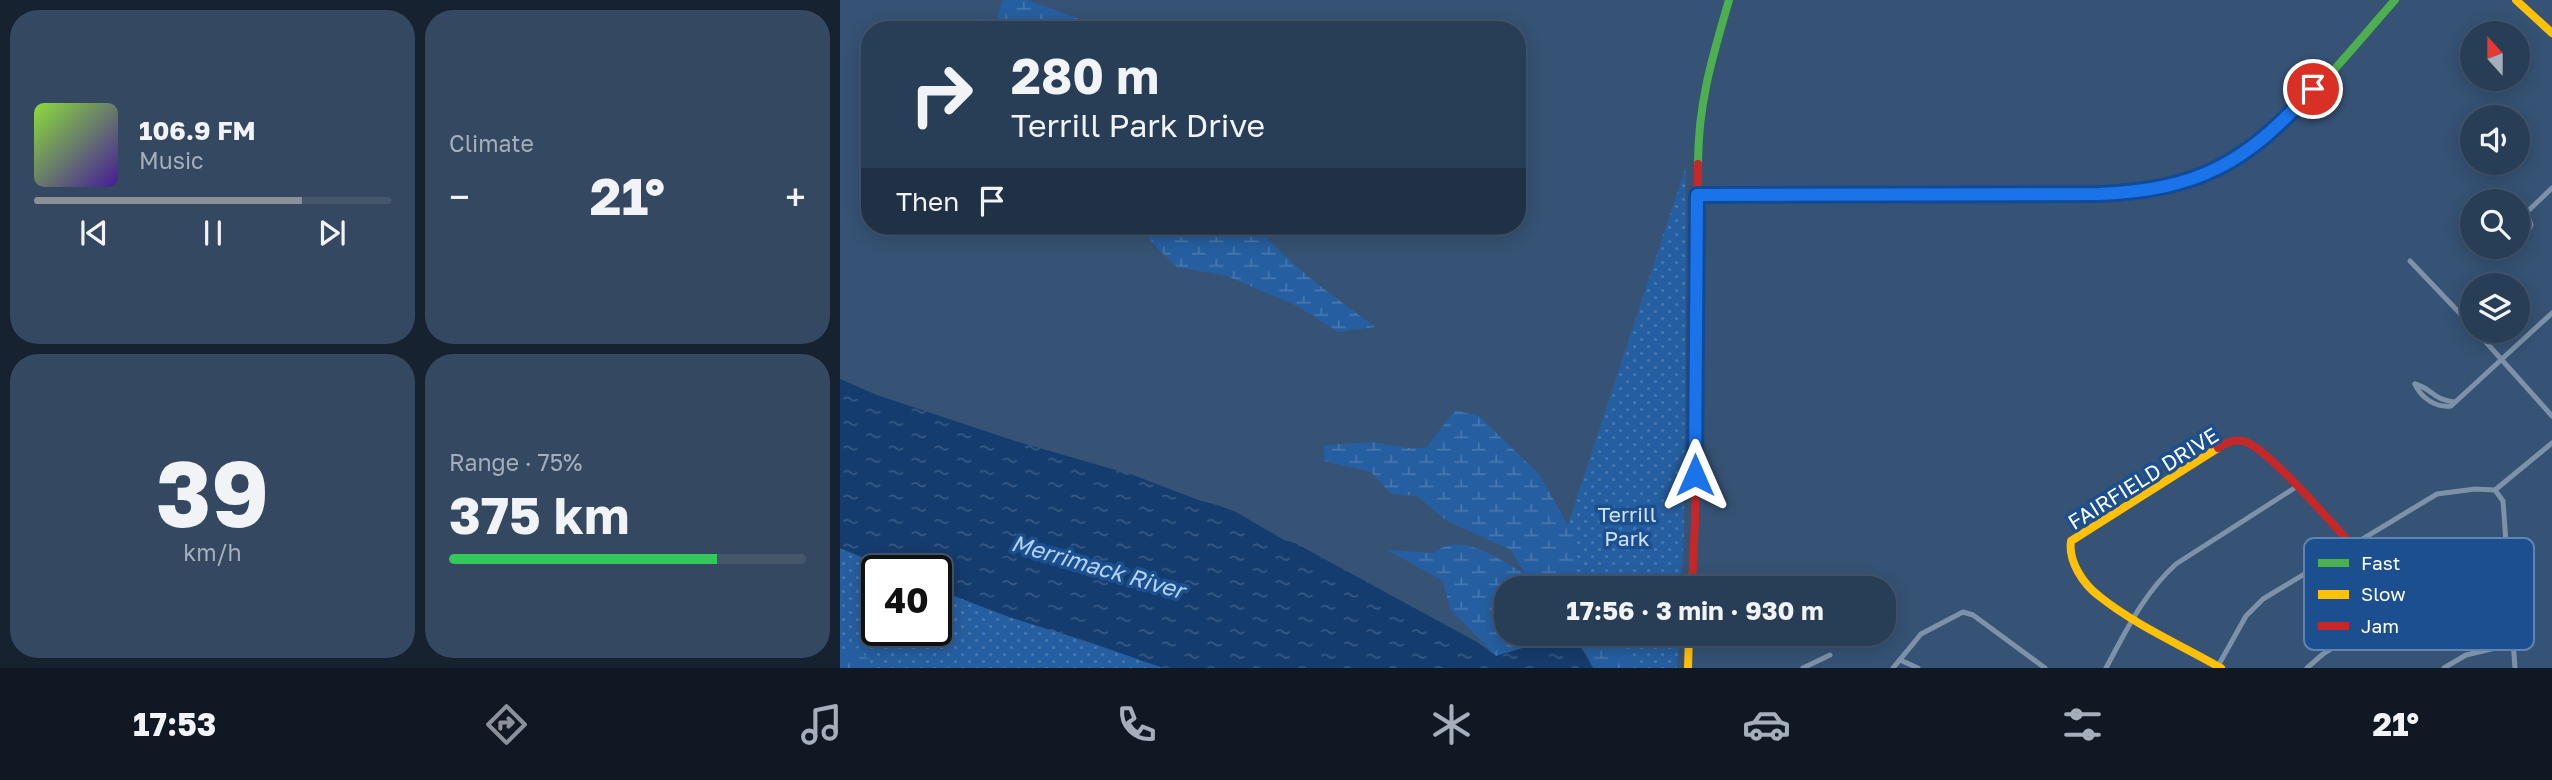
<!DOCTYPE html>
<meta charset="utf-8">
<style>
body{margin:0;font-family:"Golos Text",sans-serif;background:#344961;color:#f1f3f6;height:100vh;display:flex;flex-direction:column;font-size:26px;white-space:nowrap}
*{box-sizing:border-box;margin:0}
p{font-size:23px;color:#a5aeba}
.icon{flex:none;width:38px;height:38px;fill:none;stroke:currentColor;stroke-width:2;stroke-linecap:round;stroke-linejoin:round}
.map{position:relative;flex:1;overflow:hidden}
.side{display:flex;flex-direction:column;gap:10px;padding:10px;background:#162230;width:840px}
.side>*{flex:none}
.banner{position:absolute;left:21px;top:21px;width:665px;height:214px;border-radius:28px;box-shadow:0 4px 18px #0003,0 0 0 2px #44576d;background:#283e57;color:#f1f3f6;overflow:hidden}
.needle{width:46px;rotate:339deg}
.fabs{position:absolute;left:1620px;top:21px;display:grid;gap:14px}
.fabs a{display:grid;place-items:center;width:70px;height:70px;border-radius:50%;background:#283e57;box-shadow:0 4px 18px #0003,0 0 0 2px #44576d;font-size:35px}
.speed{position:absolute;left:21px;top:555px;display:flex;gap:14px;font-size:35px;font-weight:700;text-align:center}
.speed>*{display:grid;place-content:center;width:91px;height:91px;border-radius:50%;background:#283e57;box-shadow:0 4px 18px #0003,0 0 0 2px #44576d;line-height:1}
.speed .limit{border:4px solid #111;border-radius:10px;background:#fff;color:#111}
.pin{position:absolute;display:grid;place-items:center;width:60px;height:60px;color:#fff;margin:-30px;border:4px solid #fff;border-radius:50%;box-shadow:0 2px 7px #0007}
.me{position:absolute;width:77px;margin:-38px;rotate:0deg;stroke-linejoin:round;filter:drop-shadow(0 0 5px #0008)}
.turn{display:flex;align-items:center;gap:24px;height:147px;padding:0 35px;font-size:32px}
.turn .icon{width:91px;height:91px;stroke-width:2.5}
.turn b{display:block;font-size:49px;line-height:60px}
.then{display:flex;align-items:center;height:66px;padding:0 35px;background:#0003;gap:14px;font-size:26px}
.big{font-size:52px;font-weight:700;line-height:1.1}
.side .widget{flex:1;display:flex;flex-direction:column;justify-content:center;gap:10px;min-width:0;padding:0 24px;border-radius:28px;background:#344961}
.side .dial{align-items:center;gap:0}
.dial b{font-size:91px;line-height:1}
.song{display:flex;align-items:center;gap:21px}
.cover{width:84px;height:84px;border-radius:10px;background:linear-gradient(135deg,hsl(90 70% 55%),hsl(260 70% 35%))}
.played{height:7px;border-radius:4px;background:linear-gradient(90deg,#8c9099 75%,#44576d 75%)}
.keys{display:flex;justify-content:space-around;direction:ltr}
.heat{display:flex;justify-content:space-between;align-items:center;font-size:38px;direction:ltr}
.charge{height:10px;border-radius:5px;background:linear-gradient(90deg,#34c759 75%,#44576d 0)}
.side .tiles{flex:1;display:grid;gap:10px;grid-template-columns:repeat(2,1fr)}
.trip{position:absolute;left:654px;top:576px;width:402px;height:70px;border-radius:28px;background:#283e57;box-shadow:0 4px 18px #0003,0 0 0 2px #44576d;font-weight:700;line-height:70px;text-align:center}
.dock{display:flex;height:112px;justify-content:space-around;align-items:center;background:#101923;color:#a5aeba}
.dock .icon{width:49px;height:49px}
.dock .on{color:#8c9099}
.dock b{font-size:32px;color:#f1f3f6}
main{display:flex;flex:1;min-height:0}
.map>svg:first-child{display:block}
.grass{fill:url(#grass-dots)}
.wetland{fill:url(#wetland-marsh)}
.water{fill:url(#water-ripples)}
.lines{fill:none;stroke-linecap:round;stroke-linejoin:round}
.street{stroke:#7d92a8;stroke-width:5}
.fast{stroke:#4caf50;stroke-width:8}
.slow{stroke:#ffc107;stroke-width:8}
.jam{stroke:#c62828;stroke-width:8}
.route-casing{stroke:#114b97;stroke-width:18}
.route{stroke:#1a73e8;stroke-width:12}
.labels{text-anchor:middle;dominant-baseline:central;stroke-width:7;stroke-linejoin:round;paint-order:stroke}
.street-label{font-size:21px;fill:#fff;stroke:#1b4f8f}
.park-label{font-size:21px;fill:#cfe3fa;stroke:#1b4f8f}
.water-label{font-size:23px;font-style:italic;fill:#b5d3f5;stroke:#1b4f8f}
.key{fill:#1b4f8f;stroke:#5f84b1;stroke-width:2}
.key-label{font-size:19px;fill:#fff}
</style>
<main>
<section class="side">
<div class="tiles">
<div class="widget">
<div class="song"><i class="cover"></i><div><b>106.9 FM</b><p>Music</p></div></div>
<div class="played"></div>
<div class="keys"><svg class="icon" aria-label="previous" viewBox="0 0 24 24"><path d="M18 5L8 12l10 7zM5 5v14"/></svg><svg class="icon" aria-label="pause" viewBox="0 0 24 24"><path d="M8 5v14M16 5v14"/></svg><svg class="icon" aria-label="next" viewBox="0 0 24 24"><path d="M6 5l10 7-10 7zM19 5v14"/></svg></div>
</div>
<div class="widget"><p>Climate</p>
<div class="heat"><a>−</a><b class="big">21°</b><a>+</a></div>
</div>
<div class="widget dial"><b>39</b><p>km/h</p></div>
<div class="widget"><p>Range · 75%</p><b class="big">375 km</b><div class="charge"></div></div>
</div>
</section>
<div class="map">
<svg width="1712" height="668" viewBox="0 0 1712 668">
<defs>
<pattern id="grass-dots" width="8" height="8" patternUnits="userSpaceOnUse" patternTransform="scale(1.75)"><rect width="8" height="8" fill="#265fa1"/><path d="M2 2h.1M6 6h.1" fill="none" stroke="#4777af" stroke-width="1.8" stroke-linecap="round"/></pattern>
<pattern id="wetland-marsh" width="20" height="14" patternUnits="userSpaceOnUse" patternTransform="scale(1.75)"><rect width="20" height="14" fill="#265fa1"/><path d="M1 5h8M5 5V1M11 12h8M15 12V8" fill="none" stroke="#4777af"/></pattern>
<pattern id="water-ripples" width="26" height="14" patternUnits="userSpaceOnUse" patternTransform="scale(1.75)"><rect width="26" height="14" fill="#153c6e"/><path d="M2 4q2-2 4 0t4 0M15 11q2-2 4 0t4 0" fill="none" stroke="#385984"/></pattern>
</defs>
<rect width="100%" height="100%" fill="#365274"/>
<g class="grass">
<path d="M846 166 844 533 841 588H707Z"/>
<path d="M0 549 59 570H37V630H96V587L249 643 263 644 338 668H0Z"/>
<path d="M720 634H839L837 668H774Z"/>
</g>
<g class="wetland">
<path d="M163 0H187L239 19 244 30H134L139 18 155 23Z"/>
<path d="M303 226H417C449 266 494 296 535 327L498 332 457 306 387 276 337 267 312 243Z"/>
<path d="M615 410 639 416 700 475 737 542 734 566 716 588H667V634H686L691 643 670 654 656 656 610 609 603 581 547 550 594 553C621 530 659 560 685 574L671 550 607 521 577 496 551 494 531 472 484 461V445L533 442 568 448H586Z"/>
<path d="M723 634H772L794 668H753L743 649Z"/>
<path d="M19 648 35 668H0V652Z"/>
</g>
<path class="water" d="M0 379 37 395 172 440 293 475 361 501 377 505 396 512 444 540 455 543 637 642 656 656 689 646 691 643 686 634C725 633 734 631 753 668H323L243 640 169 617 96 589V570H53L0 548Z"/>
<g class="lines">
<g class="street">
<path d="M1678 208 1687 212 1691 225 1687 234 1678 238"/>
<path d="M1687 212 1712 188"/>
<path d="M1570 261 1633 327"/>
<path d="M1636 331 1712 416"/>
<path d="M1575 384C1581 398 1596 408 1611 406L1712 313"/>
<path d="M1575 384C1593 389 1591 399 1615 402"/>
<path d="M1655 490 1663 501 1675 668"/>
<path d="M1655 490 1712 443"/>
<path d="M1060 660 1078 668"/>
<path d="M1378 666 1406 616 1423 599 1597 494 1635 489 1655 490"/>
<path d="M963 668 990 655"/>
<path d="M1053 668 1081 634 1123 612 1133 615 1205 668"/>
<path d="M1266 668C1286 631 1304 593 1336 564L1456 487"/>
<path d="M1467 668 1483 654 1609 575 1625 571 1668 569"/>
<path d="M1604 668 1626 655 1672 644"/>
</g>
<g class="fast">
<path d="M858 164C858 104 872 58 889 0"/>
<path d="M1304 190C1416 177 1485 78 1555 0"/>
</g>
<g class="slow">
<path d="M1676 0 1712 33"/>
<path d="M857 195 1258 194 1304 190"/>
<path d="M1378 448 1231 541C1228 561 1243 584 1259 596 1295 625 1341 645 1381 668"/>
<path d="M848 668 849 634"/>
</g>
<g class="jam">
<path d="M1378 448C1385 443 1394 439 1403 441 1425 445 1494 526 1513 546"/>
<path d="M852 588 855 522 858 164"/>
</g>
</g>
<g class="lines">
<defs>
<path id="route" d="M855 475 857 195 1258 194C1359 190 1406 163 1473 89"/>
</defs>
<use href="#route" class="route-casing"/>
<use href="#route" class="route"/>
</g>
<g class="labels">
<g class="street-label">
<text transform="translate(1303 478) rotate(-32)">FAIRFIELD DRIVE</text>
</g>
<g class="park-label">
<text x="787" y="514">Terrill<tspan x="787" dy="24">Park</tspan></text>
</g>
<g class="water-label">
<text transform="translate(258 566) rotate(16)">Merrimack River</text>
</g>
</g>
<rect x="1464" y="538" width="230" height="112" rx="10" class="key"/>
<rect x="1478" y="559" width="31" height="8" fill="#4caf50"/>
<rect x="1478" y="590" width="31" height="9" fill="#ffc107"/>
<rect x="1478" y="622" width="31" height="8" fill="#c62828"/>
<g class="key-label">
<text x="1521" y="570">Fast</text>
<text x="1521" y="601">Slow</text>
<text x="1521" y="633">Jam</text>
</g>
</svg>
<div class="fabs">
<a><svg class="needle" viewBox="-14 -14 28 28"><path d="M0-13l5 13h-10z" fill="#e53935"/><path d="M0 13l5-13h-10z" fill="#a5aeba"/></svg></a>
<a><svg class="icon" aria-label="sound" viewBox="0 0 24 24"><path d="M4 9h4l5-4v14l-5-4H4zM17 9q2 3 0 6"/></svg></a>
<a><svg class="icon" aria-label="search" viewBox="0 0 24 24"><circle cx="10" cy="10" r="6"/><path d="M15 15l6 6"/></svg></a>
<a><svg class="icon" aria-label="layers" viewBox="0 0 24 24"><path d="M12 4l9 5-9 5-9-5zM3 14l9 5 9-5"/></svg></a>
</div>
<div class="speed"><div class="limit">40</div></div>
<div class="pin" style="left:1473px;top:89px;background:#d93025"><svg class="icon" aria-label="arrive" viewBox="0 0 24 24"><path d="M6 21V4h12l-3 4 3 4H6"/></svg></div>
<svg class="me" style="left:855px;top:475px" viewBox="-20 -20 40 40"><path d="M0-17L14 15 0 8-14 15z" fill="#1a73e8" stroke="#fff" stroke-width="4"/></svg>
<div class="trip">17:56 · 3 min · 930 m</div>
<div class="banner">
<div class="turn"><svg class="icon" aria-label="right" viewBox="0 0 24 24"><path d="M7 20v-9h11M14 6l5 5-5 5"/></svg><div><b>280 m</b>Terrill Park Drive</div></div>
<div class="then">Then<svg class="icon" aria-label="arrive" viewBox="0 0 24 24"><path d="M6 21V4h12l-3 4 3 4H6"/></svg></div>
</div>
</div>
</main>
<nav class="dock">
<b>17:53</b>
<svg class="icon on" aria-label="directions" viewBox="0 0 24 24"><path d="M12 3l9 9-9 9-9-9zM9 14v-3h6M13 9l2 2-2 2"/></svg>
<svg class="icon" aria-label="music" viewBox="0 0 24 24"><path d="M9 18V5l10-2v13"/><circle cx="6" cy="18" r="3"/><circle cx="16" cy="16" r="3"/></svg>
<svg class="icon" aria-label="phone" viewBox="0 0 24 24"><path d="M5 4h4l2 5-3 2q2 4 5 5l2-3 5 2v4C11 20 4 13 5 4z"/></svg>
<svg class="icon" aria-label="climate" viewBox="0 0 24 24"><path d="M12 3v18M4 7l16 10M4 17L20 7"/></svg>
<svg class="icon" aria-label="car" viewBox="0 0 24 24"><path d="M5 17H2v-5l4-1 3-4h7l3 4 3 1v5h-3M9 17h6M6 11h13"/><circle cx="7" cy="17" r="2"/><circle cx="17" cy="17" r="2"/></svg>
<svg class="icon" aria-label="filters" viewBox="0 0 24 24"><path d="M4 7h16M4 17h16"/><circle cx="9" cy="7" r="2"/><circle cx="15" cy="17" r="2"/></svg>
<b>21°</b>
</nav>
